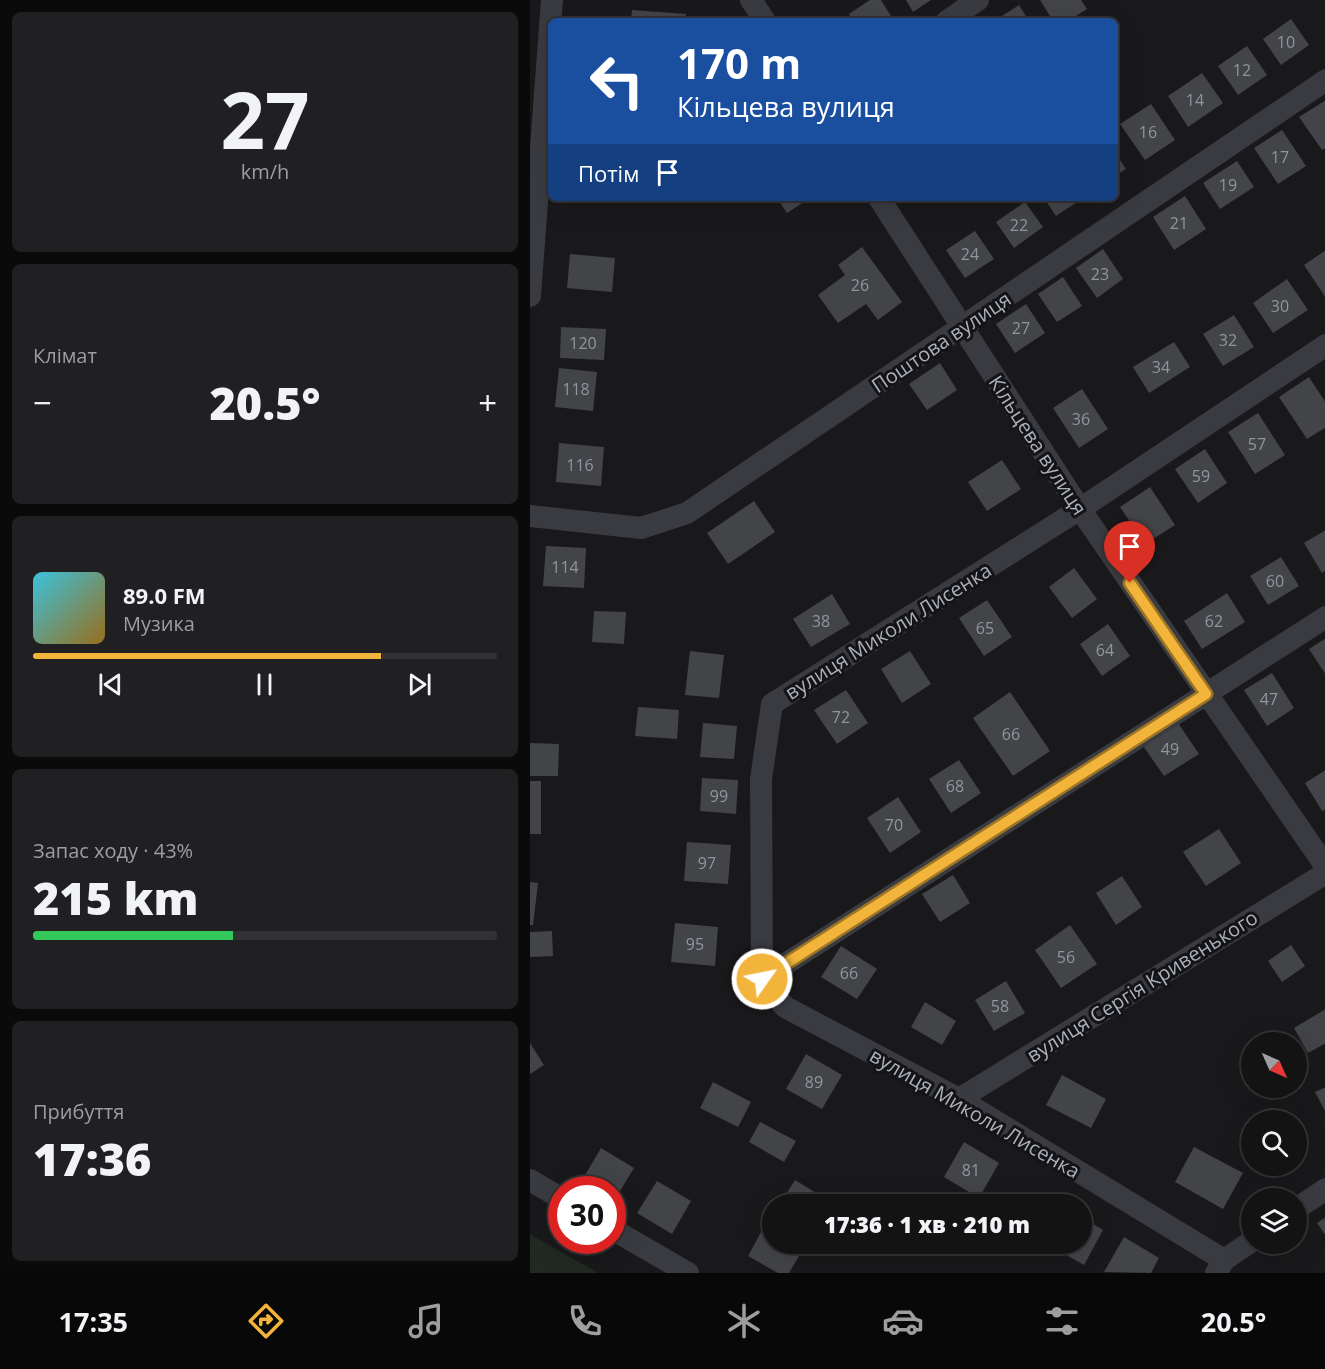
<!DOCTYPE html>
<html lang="uk">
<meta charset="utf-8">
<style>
body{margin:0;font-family:"Open Sans",sans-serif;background:#202022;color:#f1f3f6;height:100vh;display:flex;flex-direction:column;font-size:22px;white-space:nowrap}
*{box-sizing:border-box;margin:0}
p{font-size:20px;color:#9d9ea0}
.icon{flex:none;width:33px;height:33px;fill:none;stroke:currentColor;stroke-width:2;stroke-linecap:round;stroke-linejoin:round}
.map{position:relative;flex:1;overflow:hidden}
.side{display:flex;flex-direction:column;gap:12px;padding:12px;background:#0a0a0b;width:530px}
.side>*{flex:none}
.banner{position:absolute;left:18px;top:18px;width:570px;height:183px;border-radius:9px;box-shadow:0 6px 24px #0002,0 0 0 2px #323234;background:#1a4fa0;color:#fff;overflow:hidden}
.needle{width:39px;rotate:135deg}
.tools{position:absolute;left:711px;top:1032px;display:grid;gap:12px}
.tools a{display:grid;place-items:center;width:66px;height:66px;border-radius:50%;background:#131314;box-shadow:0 6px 24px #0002,0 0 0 2px #323234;font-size:30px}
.speed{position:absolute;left:18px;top:1176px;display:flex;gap:12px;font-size:30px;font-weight:700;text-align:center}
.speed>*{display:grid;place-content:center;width:78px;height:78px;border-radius:50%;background:#131314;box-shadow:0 6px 24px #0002,0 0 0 2px #323234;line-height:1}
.speed .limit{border:9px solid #d22;background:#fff;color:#111}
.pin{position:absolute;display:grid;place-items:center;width:51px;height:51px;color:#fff;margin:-62px -26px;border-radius:50% 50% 50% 0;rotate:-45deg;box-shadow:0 0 6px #0007}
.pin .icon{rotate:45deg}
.me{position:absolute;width:66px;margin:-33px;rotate:57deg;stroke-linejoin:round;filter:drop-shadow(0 0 4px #0008)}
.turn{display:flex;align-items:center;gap:21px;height:126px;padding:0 30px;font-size:27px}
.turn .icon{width:78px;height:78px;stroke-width:2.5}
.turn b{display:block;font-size:42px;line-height:51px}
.then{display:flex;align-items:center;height:57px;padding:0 30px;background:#0003;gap:12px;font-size:22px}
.big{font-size:45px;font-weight:800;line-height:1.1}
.side .widget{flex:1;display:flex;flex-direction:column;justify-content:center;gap:9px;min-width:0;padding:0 21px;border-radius:9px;background:#202022}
.side .dial{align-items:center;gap:0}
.dial b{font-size:78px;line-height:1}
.song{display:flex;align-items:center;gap:18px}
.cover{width:72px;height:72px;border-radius:9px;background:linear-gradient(135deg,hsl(190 70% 55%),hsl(40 70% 35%))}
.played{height:6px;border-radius:3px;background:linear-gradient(90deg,#f2b43b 75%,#323234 75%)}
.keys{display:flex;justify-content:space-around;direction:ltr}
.heat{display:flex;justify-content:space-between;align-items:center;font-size:33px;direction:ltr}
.charge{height:9px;border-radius:4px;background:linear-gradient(90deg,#34c759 43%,#323234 0)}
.trip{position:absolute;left:232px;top:1194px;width:330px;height:60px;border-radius:30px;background:#131314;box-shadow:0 6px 24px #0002,0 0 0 2px #323234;font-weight:800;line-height:60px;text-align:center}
.menu{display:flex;height:96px;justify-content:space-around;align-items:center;background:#080808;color:#9d9ea0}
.menu .icon{width:42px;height:42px}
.menu .current{color:#f2b43b}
.menu b{font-size:27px;color:#f1f3f6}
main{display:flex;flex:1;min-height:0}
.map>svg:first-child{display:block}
.green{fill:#212a22}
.building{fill:#434448}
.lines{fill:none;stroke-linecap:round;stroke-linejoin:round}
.street{stroke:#3a3b40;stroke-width:22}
.route-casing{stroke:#9d7526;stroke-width:15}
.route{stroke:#f2b43b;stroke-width:10}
.labels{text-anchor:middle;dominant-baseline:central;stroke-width:6;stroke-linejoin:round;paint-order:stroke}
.number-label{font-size:16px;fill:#92959e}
.street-label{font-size:20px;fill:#acb0bb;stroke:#141416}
</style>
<main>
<section class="side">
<div class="widget dial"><b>27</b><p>km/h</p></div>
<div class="widget"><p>Клімат</p>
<div class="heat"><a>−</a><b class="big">20.5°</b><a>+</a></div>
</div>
<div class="widget">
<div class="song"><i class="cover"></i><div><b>89.0 FM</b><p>Музика</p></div></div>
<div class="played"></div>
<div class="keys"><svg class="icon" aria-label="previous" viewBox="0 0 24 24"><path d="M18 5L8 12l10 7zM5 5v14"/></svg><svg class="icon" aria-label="pause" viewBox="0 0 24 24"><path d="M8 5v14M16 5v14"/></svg><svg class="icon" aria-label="next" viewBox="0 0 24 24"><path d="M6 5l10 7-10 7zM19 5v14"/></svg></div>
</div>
<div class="widget"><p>Запас ходу · 43%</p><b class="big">215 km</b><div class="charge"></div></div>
<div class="widget"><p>Прибуття</p><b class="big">17:36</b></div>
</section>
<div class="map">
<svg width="796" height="1273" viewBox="0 0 796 1273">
<rect width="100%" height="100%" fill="#19191b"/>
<path class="green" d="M0 1234 68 1273H0Z"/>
<g class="building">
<path d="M340 0H351L364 21H323L319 14Z"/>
<path d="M376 0H401L383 12Z"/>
<path d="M510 0H551L557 9 538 21H523Z"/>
<path d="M489 5 499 21H464Z"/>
<path d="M102 10 156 14 155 21H101Z"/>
<path d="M761 19 779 45 751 65 733 39Z"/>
<path d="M717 46 737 75 708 95 688 66Z"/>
<path d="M672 73 693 103 658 127 638 96Z"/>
<path d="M796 100V148L792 150 769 117Z"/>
<path d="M621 104 645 140 615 160 590 124Z"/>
<path d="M752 130 776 166 748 184 724 148Z"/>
<path d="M585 153 596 169 585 176Z"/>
<path d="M707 161 724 187 690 209 673 183Z"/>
<path d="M655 196 676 229 644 250 623 217Z"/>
<path d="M247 198H280L257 213Z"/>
<path d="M514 198H553L526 216Z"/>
<path d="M495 202 513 227 484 248 466 222Z"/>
<path d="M445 231 464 259 435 278 416 250Z"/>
<path d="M332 247 372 302 348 320 336 304 308 323 288 295 315 275 308 265Z"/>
<path d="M573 249 593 279 567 298 546 268Z"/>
<path d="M796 250V298L774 265Z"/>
<path d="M40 254 85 258 82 292 37 288Z"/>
<path d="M533 277 552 306 527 322 508 294Z"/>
<path d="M757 279 778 310 743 333 723 303Z"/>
<path d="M496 304 515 333 485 353 466 324Z"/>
<path d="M704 315 724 347 693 366 673 334Z"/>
<path d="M31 327 76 329 74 360 30 358Z"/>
<path d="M644 342 660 367 619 393 603 367Z"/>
<path d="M410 363 427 390 397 410 379 384Z"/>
<path d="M29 368 67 372 63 411 25 407Z"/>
<path d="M779 377 796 403V427L777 439 749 397Z"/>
<path d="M552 389 578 429 549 448 523 408Z"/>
<path d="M728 413 755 455 725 474 698 432Z"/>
<path d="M29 443 74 447 71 486 26 482Z"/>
<path d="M675 449 697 483 668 503 645 469Z"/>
<path d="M472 460 491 489 457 511 438 482Z"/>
<path d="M620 487 645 525 615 544 590 507Z"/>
<path d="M224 501 245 532 198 564 177 533Z"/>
<path d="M796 530V570L792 573 774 543Z"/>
<path d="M16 546 56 548 54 588 13 586Z"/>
<path d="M751 557 769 586 738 605 720 576Z"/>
<path d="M544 568 567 599 542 618 519 587Z"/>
<path d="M697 593 715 622 672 649 654 621Z"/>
<path d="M302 594 320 624 281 647 263 619Z"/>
<path d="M457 600 482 637 454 656 429 618Z"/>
<path d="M64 611 96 612 94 644 62 642Z"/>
<path d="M578 624 600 656 572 676 550 644Z"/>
<path d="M796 638V675L779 649Z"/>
<path d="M160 651 194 655 189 698 155 695Z"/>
<path d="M380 651 401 684 372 703 351 669Z"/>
<path d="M742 673 764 708 737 726 714 690Z"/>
<path d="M316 690 338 723 307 744 284 710Z"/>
<path d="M480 692 520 751 483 776 443 718Z"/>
<path d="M108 707 149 710 147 739 105 736Z"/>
<path d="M646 720 669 754 634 776 611 743Z"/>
<path d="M173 723 207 726 204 759 170 757Z"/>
<path d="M0 743 29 744 28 776H0Z"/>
<path d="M429 760 451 793 421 813 399 779Z"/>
<path d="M796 770V809L792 811 775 783Z"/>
<path d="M172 778 208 780 206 814 170 811Z"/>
<rect x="0" y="781" width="11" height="53"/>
<path d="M368 797 391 832 360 853 337 818Z"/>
<path d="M689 829 711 863 676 886 653 852Z"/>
<path d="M157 842 201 845 198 884 154 881Z"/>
<path d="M423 875 440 903 410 922 392 894Z"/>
<path d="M592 876 612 907 586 925 566 893Z"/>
<path d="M0 882 8 883 3 925H0Z"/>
<path d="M145 923 188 927 185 966 141 962Z"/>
<path d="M540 925 567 964 531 988 505 950Z"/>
<path d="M22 931 23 956 0 957V932Z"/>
<path d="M761 945 775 966 752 982 738 961Z"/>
<path d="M311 946 347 969 327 999 291 977Z"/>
<path d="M476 981 495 1013 464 1031 445 1000Z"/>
<path d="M395 1002 426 1021 412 1045 381 1027Z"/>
<path d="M796 1009V1043L778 1053 764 1028Z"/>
<path d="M0 1043 14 1065 0 1074Z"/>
<path d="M276 1054 312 1075 292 1109 256 1089Z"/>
<path d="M532 1075 576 1099 561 1128 516 1105Z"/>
<path d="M183 1082 221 1102 208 1127 170 1108Z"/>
<path d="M796 1087V1113L785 1092Z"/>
<path d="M230 1122 266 1141 254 1162 219 1142Z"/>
<path d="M434 1142 469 1163 449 1198 414 1177Z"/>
<path d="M664 1147 713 1173 693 1209 645 1182Z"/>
<path d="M71 1148 104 1168 82 1204V1190H64L51 1182Z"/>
<path d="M265 1180 304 1204H250Z"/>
<path d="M127 1181 161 1201 142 1234 107 1213Z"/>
<path d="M552 1217 573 1230 554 1265 517 1244H552Z"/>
<path d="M796 1217V1236L787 1223Z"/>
<path d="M236 1223 243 1227V1244H276L259 1273H248L218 1256Z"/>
<path d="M594 1237 629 1258 621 1273 574 1272Z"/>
</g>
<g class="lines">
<g class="street">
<path d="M221 0 235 21"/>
<path d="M417 21 448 0"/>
<path d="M349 198 550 509 796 867"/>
<path d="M0 296 22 0"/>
<path d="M0 516 111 528 157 513 796 80"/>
<path d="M232 979 796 617"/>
<path d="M429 1099 796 873"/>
<path d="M0 1180 32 1199"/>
<path d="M766 1209 796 1189"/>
<path d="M82 1229 158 1273"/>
<path d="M694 1260 429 1099 255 1007 232 979 231 779 242 704 550 509 796 345"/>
<path d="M686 1273 694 1260 722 1241"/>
</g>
</g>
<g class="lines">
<defs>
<path id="route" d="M232 979 676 694 600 583"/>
</defs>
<use href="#route" class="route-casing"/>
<use href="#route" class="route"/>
</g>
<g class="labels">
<g class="number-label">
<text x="756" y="42">10</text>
<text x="712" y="70">12</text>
<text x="665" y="100">14</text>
<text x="618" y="132">16</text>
<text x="750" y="157">17</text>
<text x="698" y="185">19</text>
<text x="649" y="223">21</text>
<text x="489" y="225">22</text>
<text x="440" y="254">24</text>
<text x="570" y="274">23</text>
<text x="330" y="285">26</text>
<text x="750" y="306">30</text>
<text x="491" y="328">27</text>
<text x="698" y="340">32</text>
<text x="53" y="343">120</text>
<text x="631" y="367">34</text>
<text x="46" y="389">118</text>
<text x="551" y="419">36</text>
<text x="727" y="444">57</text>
<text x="50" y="465">116</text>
<text x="671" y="476">59</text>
<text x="35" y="567">114</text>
<text x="745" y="581">60</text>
<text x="291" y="621">38</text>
<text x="684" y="621">62</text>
<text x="455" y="628">65</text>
<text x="575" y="650">64</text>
<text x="739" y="699">47</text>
<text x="311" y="717">72</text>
<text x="481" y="734">66</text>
<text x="640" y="749">49</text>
<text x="425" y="786">68</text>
<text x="189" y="796">99</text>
<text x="364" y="825">70</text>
<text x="177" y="863">97</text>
<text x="165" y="944">95</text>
<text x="536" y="957">56</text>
<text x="319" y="973">66</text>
<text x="470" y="1006">58</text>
<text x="284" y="1082">89</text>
<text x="441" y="1170">81</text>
</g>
<g class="street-label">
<text transform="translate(411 342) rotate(-34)">Поштова вулиця</text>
<text transform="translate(508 445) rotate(57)">Кільцева вулиця</text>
<text transform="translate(358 631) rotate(-32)">вулиця Миколи Лисенка</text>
<text transform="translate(612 986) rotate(-32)">вулиця Сергія Кривенького</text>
<text transform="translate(445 1113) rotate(30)">вулиця Миколи Лисенка</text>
</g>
</g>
</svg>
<div class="tools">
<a><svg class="needle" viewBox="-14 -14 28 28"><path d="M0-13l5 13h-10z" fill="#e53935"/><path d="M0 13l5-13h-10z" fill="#9d9ea0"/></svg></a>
<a><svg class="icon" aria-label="search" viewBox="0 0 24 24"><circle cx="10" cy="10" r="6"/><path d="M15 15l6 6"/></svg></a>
<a><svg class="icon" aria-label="layers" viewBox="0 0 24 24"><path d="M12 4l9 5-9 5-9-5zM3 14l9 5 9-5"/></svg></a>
</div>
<div class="speed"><div class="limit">30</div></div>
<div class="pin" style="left:600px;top:583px;background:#d93025"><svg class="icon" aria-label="arrive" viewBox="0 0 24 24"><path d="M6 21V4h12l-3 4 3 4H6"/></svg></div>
<svg class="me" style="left:232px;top:979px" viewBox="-20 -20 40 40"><circle r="17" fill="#f2b43b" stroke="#fff" stroke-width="3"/><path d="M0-11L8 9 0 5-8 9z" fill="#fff"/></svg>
<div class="trip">17:36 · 1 хв · 210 m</div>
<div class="banner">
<div class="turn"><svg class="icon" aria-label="left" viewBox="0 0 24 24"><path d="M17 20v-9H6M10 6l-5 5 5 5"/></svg><div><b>170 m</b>Кільцева вулиця</div></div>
<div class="then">Потім<svg class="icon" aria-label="arrive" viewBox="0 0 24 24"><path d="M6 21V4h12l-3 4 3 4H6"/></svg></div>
</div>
</div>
</main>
<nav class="menu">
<b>17:35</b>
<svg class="icon current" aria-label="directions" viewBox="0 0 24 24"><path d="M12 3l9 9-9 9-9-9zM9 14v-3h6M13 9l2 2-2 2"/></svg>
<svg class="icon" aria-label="music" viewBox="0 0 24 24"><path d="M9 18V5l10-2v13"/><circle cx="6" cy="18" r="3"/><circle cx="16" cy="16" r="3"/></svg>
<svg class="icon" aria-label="phone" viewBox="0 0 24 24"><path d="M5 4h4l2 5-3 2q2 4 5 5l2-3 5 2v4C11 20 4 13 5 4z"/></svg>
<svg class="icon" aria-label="climate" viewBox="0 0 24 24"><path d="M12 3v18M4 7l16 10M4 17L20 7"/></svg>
<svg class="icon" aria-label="car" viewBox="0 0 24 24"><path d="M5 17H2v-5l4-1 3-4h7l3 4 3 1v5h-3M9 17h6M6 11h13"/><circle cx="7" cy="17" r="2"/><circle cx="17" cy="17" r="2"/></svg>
<svg class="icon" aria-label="filters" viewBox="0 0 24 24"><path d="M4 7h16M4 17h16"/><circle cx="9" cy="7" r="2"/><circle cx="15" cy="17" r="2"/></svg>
<b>20.5°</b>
</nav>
